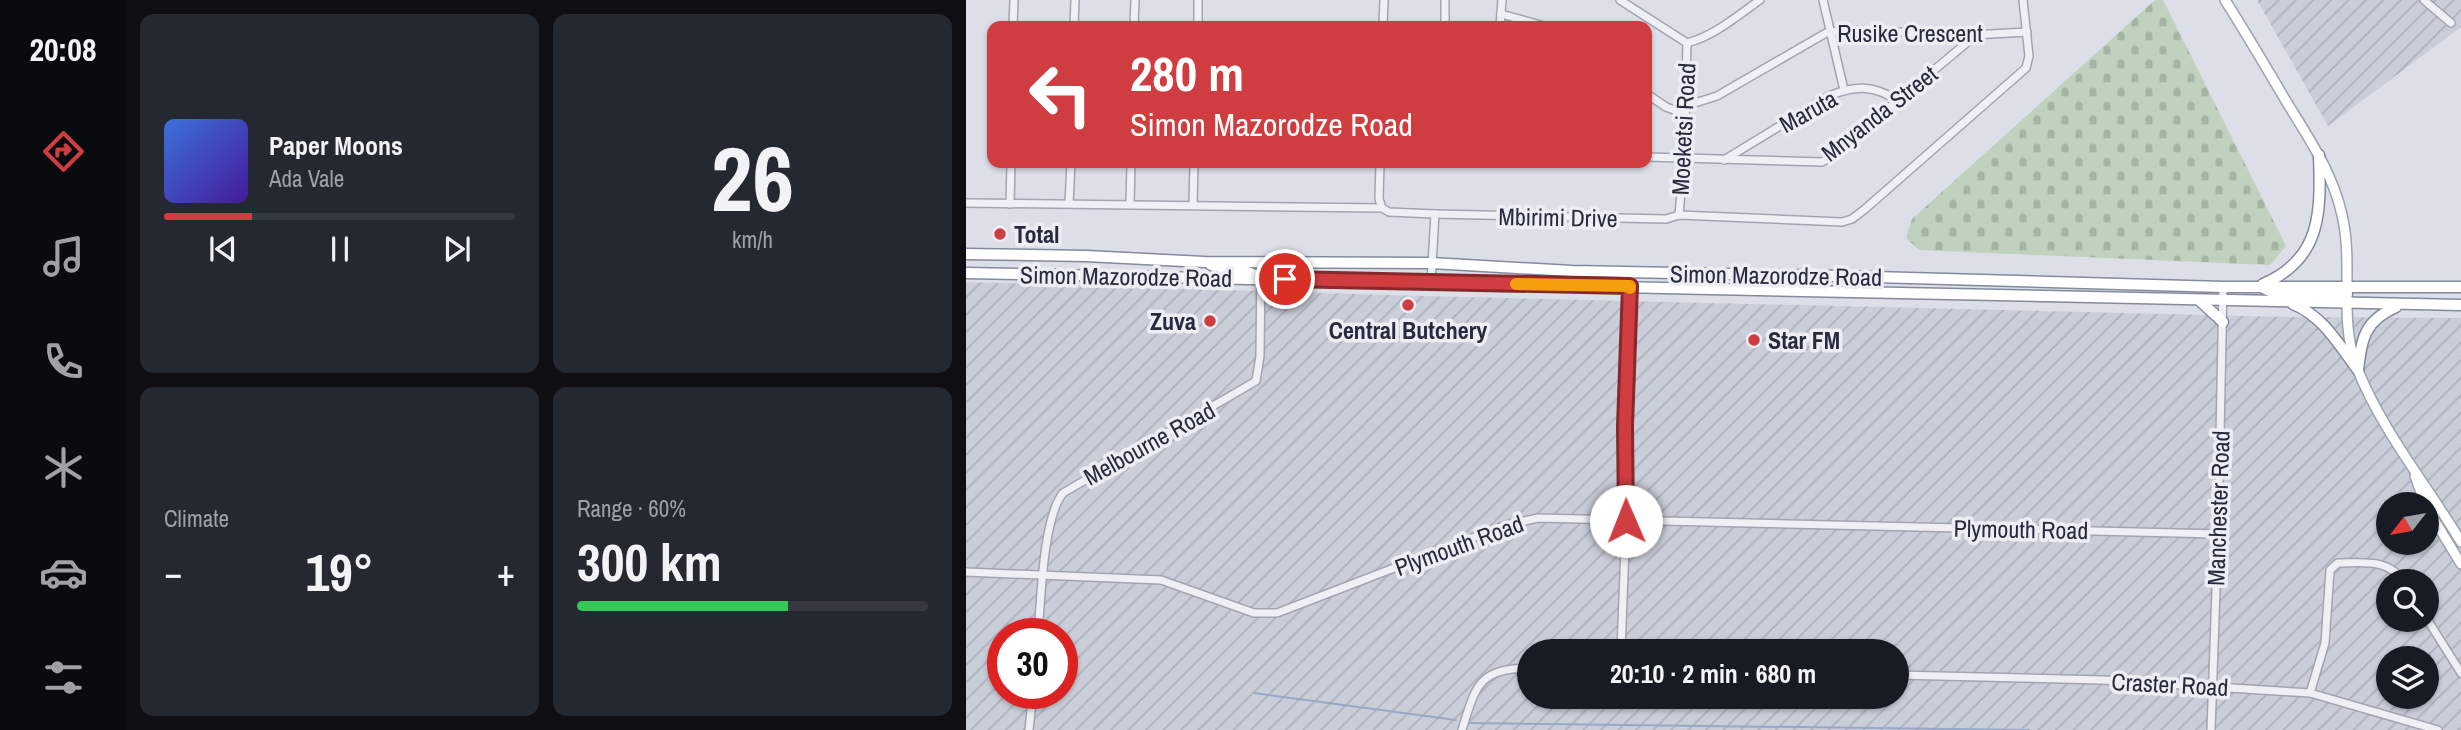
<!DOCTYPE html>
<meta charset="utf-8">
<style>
body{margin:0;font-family:"Archivo Narrow",sans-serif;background:#242831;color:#f1f3f6;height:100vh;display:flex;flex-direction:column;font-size:26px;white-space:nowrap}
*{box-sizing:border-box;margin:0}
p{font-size:23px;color:#9ea1a6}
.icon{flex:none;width:38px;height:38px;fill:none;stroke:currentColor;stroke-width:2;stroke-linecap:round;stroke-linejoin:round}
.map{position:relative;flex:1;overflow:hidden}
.panel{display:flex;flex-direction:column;gap:14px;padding:14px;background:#0d0f14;width:840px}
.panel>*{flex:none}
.hud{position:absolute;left:21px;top:21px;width:665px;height:147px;border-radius:14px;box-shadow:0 2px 5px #0004;background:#d03d40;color:#fff;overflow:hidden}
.needle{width:46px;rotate:239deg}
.fabs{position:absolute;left:1410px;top:492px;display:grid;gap:14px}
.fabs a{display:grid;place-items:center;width:63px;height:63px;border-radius:50%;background:#171b24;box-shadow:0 2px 5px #0004;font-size:35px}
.speed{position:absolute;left:21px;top:618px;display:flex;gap:14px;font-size:35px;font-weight:700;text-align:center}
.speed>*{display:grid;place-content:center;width:91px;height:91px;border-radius:50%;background:#171b24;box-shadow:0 2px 5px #0004;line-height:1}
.speed .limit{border:10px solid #d22;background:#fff;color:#111}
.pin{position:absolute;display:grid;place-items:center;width:60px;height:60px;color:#fff;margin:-30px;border:4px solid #fff;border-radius:50%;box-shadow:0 2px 7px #0007}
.me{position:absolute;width:77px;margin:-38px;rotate:359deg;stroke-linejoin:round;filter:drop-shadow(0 0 5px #0008)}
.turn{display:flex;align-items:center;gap:24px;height:147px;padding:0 28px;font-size:32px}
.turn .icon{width:91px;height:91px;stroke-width:2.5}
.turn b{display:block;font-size:49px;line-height:60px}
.big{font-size:52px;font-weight:700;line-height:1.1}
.panel .card{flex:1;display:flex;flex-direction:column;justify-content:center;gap:10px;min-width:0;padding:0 24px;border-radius:14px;background:#242831}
.panel .dial{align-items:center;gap:0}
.dial b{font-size:91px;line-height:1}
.song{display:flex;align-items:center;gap:21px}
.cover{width:84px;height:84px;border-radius:10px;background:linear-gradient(135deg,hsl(220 70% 55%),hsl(260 70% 35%))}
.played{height:7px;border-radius:4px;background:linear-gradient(90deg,#d03d40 25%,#363941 25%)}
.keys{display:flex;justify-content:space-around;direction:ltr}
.heat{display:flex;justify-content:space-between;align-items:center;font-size:38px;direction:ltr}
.charge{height:10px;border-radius:5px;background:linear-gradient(90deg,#34c759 60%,#363941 0)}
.panel .tiles{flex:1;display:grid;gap:14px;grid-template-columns:repeat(2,1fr)}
.trip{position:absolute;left:551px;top:639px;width:392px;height:70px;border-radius:35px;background:#171b24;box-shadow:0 2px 5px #0004;font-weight:700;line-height:70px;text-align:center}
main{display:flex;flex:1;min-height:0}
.tab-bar{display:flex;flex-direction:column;width:126px;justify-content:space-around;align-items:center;background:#090b0e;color:#9ea1a6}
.tab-bar .icon{width:49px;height:49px}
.tab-bar .on{color:#d03d40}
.tab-bar b{font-size:32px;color:#f1f3f6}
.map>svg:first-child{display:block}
.industrial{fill:url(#industrial-furrows);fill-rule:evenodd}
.cemetery{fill:url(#cemetery-stones)}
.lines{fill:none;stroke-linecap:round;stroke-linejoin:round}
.stream{stroke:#96a8c8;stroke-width:2}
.minor-casing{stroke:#a2a5b1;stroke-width:10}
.major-casing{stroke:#9ba2b3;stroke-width:12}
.highway-casing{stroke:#848a9d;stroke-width:13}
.minor{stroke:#eff0f5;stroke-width:7}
.major{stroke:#fff;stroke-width:9}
.highway{stroke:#fff;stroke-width:10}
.route-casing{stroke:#87282a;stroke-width:18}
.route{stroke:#d03d40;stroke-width:12}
.slow{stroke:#f59e0b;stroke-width:12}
.poi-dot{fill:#d03d40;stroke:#eceef4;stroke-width:2.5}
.labels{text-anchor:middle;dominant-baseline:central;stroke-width:7;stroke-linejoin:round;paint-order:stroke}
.street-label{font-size:24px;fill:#262b3d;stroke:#eceef4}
.poi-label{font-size:24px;font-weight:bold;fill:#262b3d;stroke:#eceef4;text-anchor:start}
</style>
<main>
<nav class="tab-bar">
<b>20:08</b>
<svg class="icon on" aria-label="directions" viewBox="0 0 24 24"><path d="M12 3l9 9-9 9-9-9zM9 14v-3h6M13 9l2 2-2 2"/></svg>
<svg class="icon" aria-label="music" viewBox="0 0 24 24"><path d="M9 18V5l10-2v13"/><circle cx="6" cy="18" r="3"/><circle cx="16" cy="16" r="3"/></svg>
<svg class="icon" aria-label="phone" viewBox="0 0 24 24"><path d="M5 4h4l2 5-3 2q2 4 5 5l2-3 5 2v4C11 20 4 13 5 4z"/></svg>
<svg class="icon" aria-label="climate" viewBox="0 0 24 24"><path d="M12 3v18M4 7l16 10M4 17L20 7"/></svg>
<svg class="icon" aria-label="car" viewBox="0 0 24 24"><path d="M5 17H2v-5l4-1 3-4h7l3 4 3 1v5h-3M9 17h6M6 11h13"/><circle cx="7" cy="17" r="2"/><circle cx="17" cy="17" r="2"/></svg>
<svg class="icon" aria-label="filters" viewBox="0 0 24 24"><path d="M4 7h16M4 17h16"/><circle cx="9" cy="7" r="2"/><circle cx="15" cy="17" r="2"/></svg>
</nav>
<section class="panel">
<div class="tiles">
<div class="card">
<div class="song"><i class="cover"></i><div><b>Paper Moons</b><p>Ada Vale</p></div></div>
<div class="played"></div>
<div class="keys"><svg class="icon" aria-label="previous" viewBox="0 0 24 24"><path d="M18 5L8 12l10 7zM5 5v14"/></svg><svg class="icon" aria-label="pause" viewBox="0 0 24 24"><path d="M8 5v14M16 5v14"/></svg><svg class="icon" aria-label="next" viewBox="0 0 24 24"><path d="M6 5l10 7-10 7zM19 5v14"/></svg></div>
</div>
<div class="card dial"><b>26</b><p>km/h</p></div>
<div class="card"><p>Climate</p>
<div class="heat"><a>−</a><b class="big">19°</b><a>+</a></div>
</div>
<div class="card"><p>Range · 60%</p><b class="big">300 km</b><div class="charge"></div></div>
</div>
</section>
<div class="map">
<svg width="1495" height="730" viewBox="0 0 1495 730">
<defs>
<pattern id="industrial-furrows" width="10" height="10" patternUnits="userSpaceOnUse" patternTransform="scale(1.75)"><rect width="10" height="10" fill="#caced9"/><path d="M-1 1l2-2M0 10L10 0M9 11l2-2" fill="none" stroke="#adb1bb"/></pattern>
<pattern id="cemetery-stones" width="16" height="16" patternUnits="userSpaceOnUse" patternTransform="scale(1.75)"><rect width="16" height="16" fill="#c0d1bd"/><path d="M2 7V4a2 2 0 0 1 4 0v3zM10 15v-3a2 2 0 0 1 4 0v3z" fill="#a5b4a3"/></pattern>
</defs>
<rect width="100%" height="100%" fill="#dcdfe7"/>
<g class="industrial">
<path d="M1291 0H1495V27L1362 126Z"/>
<path d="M0 282 456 296 1325 317 1495 318V730H0ZM1423 504H1461V542H1423ZM1423 581H1461V620H1423ZM37 634H96V693H37ZM564 651H931V696H564ZM1423 658H1461V696H1423Z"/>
</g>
<path class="cemetery" d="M1189 0H1197L1320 246 1304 265 953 250 940 238 946 219Z"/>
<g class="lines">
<g class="stream">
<path d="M288 693 490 720"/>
<path d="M503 723 1063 730"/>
</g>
<defs>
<g id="minor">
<path d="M654 0 721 43C748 36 771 16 794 0"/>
<path d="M857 0 878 90"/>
<path d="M1458 0 1485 23"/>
<path d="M535 14 578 26"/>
<path d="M47 26 48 0"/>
<path d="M108 26 109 0"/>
<path d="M168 26 169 0"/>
<path d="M232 26V0"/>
<path d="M417 26 418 0"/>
<path d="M479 26V0"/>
<path d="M534 26 536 0"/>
<path d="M681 94 700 107 719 114"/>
<path d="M719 99 732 102 751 96 860 33 877 30 1007 35 1061 32"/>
<path d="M681 157 856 162 863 158 1004 40 1007 35"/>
<path d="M758 160 863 96C889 85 907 85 931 100"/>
<path d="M414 163 413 199 416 208"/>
<path d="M0 203 416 208 423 212 469 214 700 219 713 215 876 222 886 219 899 209 1060 68 1063 56 1057 0"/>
<path d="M103 203 105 163"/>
<path d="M44 204 45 163"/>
<path d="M164 204 165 163"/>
<path d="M227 205 228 163"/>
<path d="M713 215 718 158 721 43"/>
<path d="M465 282 469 214"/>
<path d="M0 572 195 580 288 613H311L540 525 572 518 1252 534"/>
<path d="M1461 619 1495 673"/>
<path d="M72 634C75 599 77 518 97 493L290 381 294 356 295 261"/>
<path d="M655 651 660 521 659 427 665 272"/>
<path d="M931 675 1137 680 1344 693 1472 730"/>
<path d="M1344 693 1359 643 1364 570 1372 563C1396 563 1422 558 1437 581"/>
<path d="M63 730 67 693"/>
<path d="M496 730C510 685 512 669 564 668"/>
<path d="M1245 730 1252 534 1257 287"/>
</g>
<g id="major">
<path d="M1259 0C1280 33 1300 67 1320 101 1342 137 1367 173 1376 215 1388 265 1372 320 1391 368 1416 431 1461 485 1495 542"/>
<path d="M1449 476 1459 504"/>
<path d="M1461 508 1495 564"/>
</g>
<g id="highway">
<path d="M0 254 120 256 238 262 465 263 606 271 873 276 1257 287H1495"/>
<path d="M245 265C261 272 279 267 294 278"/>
<path d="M0 273 1495 305"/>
<path d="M1297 284C1356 259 1355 211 1353 155"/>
<path d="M1297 288 1308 293 1381 294"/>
<path d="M1233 300 1257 322"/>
<path d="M1327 304C1357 316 1373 345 1392 370"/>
<path d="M1392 370C1396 338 1398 321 1430 307"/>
</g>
</defs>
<use href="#minor" class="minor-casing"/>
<use href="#major" class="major-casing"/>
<use href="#highway" class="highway-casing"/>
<use href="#minor" class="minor"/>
<use href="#major" class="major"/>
<use href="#highway" class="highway"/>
</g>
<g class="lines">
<defs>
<path id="route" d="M319 279 664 286 659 426 660 521"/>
</defs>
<use href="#route" class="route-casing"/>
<use href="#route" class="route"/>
<path class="slow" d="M550 284 664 286V288"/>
</g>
<g class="poi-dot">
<circle cx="34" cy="234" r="7"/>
<circle cx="442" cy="305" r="7"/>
<circle cx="244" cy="321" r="7"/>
<circle cx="788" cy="340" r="7"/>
</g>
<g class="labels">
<g class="street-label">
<text x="944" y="33">Rusike Crescent</text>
<text transform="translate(842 111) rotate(-29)">Maruta</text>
<text transform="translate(913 113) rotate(-38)">Mnyanda Street</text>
<text transform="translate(717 129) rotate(-87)">Moeketsi Road</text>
<text transform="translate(592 217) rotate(1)">Mbirimi Drive</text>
<text transform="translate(810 275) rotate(1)">Simon Mazorodze Road</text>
<text transform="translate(160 276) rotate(1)">Simon Mazorodze Road</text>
<text transform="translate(183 443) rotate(-29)">Melbourne Road</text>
<text transform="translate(1252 508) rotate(-88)">Manchester Road</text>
<text transform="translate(1055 529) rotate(1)">Plymouth Road</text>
<text transform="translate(493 545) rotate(-20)">Plymouth Road</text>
<text transform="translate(1204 684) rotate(3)">Craster Road</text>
</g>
<g class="poi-label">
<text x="48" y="234">Total</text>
<text x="230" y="321" text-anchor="end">Zuva</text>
<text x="442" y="330" text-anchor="middle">Central Butchery</text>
<text x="802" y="340">Star FM</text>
</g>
</g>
</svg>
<div class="fabs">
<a><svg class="needle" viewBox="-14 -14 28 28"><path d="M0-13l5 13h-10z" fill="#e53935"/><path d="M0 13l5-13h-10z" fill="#9ea1a6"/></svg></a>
<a><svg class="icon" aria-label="search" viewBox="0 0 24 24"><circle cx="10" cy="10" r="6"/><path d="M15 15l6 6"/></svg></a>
<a><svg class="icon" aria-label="layers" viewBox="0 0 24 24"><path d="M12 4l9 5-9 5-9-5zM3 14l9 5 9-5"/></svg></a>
</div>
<div class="speed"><div class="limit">30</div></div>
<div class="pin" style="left:319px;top:279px;background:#d93025"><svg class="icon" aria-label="arrive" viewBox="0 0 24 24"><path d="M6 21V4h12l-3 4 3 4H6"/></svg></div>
<svg class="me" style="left:660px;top:521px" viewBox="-20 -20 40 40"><circle r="19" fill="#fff"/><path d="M0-13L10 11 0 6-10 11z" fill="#d03d40"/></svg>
<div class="trip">20:10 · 2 min · 680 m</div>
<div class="hud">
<div class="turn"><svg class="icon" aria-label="left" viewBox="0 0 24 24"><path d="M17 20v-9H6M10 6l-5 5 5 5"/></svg><div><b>280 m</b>Simon Mazorodze Road</div></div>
</div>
</div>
</main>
